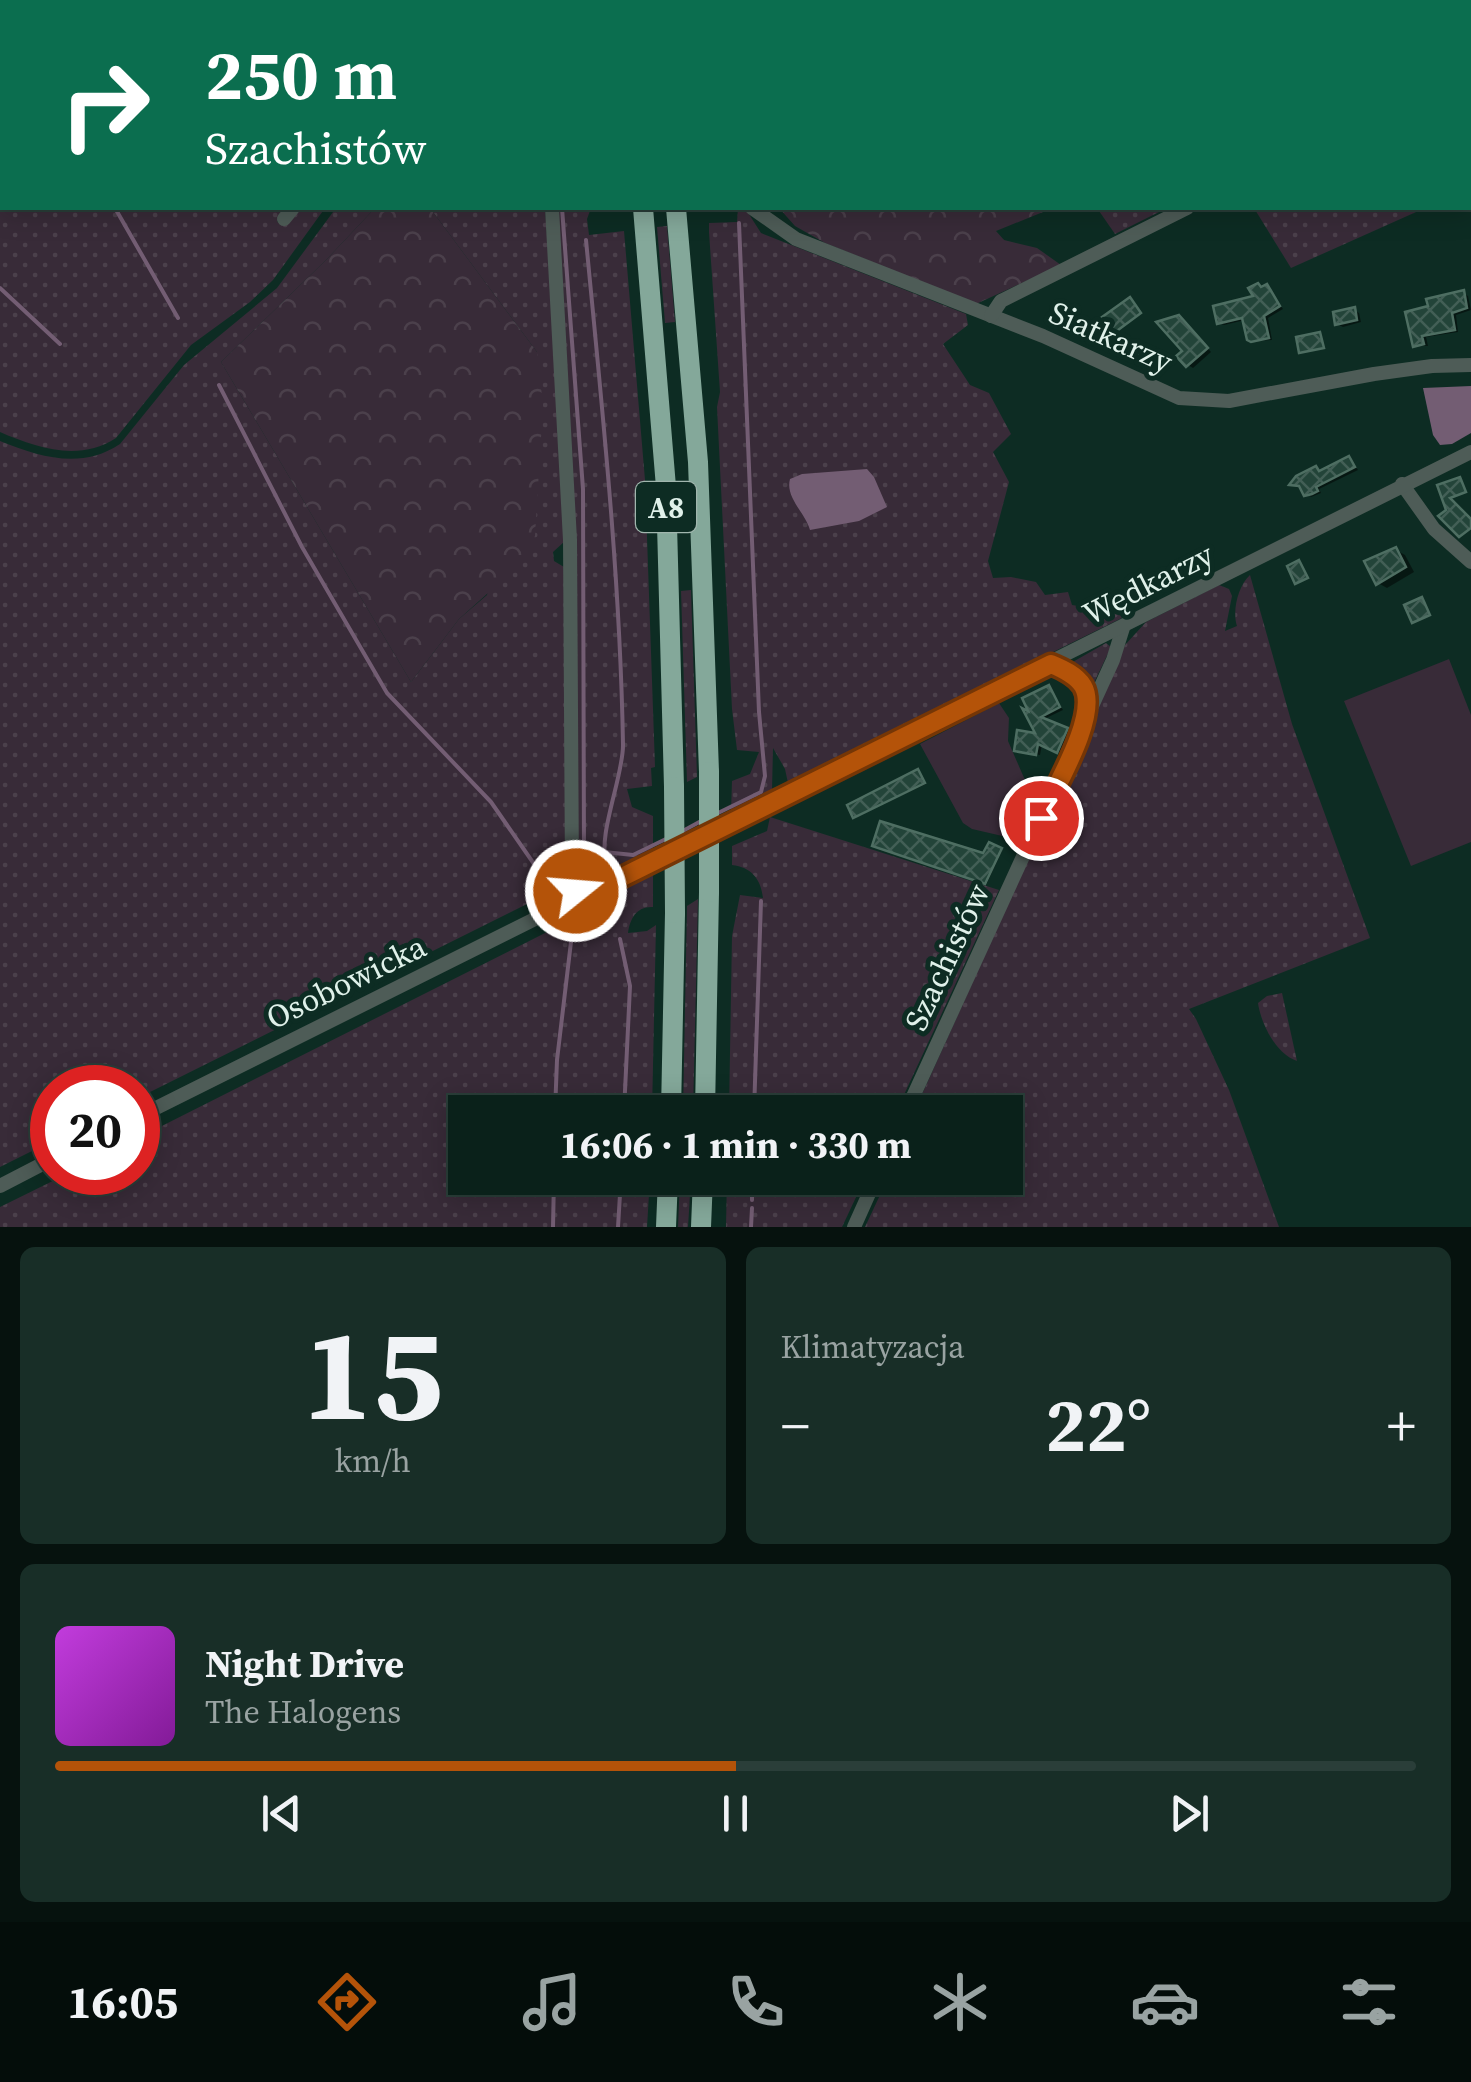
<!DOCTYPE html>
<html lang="pl">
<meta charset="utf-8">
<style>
body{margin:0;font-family:"Source Serif 4",serif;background:#182e27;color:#f1f3f6;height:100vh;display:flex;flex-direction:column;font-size:38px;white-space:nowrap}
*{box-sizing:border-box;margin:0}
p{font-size:32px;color:#99a3a2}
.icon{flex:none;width:55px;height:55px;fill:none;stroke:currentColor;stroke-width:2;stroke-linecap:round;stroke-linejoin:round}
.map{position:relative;height:1227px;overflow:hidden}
.panel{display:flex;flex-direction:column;gap:20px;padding:20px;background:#06120e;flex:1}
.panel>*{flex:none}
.banner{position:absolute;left:0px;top:0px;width:1472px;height:210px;box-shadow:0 5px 25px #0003,0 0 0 2px #2a3e39;background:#0b6e4f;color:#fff;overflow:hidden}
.speed{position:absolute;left:30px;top:1065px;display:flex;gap:20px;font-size:50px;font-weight:700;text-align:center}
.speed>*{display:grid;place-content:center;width:130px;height:130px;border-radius:50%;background:#0a211a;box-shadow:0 5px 25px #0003,0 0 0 2px #2a3e39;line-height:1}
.speed .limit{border:15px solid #d22;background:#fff;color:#111}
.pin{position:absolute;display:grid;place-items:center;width:85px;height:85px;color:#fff;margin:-42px;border:5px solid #fff;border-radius:50%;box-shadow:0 2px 10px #0007}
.me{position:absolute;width:110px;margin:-55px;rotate:73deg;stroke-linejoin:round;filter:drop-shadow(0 0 8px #0008)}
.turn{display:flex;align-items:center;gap:35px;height:210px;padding:0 40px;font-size:45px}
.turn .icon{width:130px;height:130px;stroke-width:2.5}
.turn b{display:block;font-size:70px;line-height:85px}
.big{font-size:75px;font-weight:700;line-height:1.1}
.panel .widget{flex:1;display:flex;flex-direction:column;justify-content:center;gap:15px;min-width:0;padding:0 35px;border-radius:15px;background:#182e27}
.panel .dial{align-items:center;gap:0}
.dial b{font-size:130px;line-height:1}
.song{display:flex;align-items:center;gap:30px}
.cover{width:120px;height:120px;border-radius:15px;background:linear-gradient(135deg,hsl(290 70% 55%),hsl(290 70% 35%))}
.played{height:10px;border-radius:5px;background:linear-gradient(90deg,#b45309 50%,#2a3e39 50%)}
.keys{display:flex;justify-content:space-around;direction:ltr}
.heat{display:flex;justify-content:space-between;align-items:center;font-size:55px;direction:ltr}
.panel .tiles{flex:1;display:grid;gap:20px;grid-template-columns:1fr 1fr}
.widget:last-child{grid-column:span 2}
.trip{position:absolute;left:448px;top:1095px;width:575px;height:100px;border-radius:0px;background:#0a211a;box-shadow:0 5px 25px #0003,0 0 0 2px #2a3e39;font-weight:700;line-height:100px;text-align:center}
.tab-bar{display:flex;height:160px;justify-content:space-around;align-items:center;background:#040d0a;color:#99a3a2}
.tab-bar .icon{width:70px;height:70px}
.tab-bar .on{color:#b45309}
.tab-bar b{font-size:45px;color:#f1f3f6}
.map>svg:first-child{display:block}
.grass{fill:url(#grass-dots)}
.forest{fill:url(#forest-crowns)}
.garden{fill:#382b38}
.water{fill:#735d73}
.shadow{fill:#0007}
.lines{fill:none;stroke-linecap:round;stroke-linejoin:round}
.stream{stroke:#735d73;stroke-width:4}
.building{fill:url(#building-cross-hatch);stroke:#4e6e62;stroke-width:2.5}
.minor{stroke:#4e5c57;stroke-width:14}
.highway{stroke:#84a89a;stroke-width:20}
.highway-bridge{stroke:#84a89a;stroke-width:20}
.route-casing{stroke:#753606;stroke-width:25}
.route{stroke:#b45309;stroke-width:18}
.labels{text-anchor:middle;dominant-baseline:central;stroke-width:10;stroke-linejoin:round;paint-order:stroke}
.shield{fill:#0d2c23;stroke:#a1b6ae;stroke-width:2.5}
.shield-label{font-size:30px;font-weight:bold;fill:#e0f1ea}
.street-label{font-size:32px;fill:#e0f1ea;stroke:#0d2c23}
</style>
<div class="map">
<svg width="1471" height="1227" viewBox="0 0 1471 1227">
<defs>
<pattern id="grass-dots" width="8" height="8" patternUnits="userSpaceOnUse" patternTransform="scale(2.5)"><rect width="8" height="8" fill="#382b38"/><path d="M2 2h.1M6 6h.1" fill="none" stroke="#4b404b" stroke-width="1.8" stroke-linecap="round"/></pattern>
<pattern id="forest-crowns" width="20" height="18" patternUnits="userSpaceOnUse" patternTransform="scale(2.5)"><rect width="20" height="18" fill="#382b38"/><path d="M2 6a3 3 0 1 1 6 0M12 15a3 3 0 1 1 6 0" fill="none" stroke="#4b404b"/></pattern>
<pattern id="building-cross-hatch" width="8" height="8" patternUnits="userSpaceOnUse" patternTransform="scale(2.5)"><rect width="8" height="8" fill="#234439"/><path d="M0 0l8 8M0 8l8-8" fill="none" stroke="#435f56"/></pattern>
</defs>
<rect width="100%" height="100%" fill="#0d2c23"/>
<g class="grass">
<path d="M0 0H592L2 2V208H288L277 222 286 224 300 208H325L273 280 250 302 191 345 116 438C79 462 37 448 0 432Z"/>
<path d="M942 0H1273L1263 2Z"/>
<path d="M336 208H375L327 259 221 362 411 682 459 619 487 595 537 352 430 208H545L561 427 565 541 553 552 554 561 564 567 566 878 561 876 531 902 138 1098V1088H52V1141L0 1167V441C40 457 81 470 120 444L184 365 277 288Z"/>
<path d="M556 208H591L587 219 589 235 624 231 645 480 655 767 651 768 652 786 627 789 632 807 653 816V854L593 882 578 875Z"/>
<path d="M738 208H745L761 233 966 314 968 325 943 344 970 385 989 393 1011 434 993 452 1009 482 988 561 993 578 1011 577 1036 582 1045 595 1068 592 1072 605 1084 607 1112 599 1122 618 788 783 785 769 773 748 772 789 763 798 731 812 732 781 750 774 759 752 737 750 732 709 717 407 720 392 709 232V223L737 222Z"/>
<path d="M1097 208H1167L1115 234Z"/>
<path d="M1254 208H1425L1291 268Z"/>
<path d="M667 226 675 322 665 323 657 227Z"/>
<path d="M1250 575 1292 724 1370 938 1189 1009 1196 1019 1229 1090 1279 1227H865L888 1178H1005V1112H914L1125 645 1146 622 1219 585 1229 589 1232 596 1225 631 1237 626C1232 611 1238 586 1250 575Z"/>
<path d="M691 590 697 777 687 782 681 591Z"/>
<path d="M1106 643 1111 647 1092 687 1071 663Z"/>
<path d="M770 817 999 890 896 1112H729L732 936 740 895 763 898C761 879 751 867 732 865V846L767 831Z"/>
<path d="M653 870V907C637 906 630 918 628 933L647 931 656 925 652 1112H465V1178H650L647 1227H0V1207L69 1173 138 1172V1138L549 931 546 924C565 912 584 911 603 900L614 909 618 906 616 892Z"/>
<path d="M698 899 693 1112H683L687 906Z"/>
<path d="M1282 993 1297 1061C1276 1054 1261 1024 1258 1003L1267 996Z"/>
<path d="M680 1178H691L688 1227H678Z"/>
<path d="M727 1178H865L842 1227H726Z"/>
</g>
<g class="forest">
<path d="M375 208H430L537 352 543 405 535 536 516 568 459 619 411 682 221 362 327 259Z"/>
<path d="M779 208H1046L1043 212 996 231 1004 240 1037 248 1061 265 976 304 825 243 795 226Z"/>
</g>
<g class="garden">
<path d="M1449 659 1471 715V842L1411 866 1344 701Z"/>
<path d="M999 703 1009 718 1008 741 1025 780 1011 838 972 829 963 823 920 744Z"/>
</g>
<g class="water">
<path d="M1471 386V433L1452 444 1440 445 1433 435 1423 388Z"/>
<path d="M867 469 874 477 887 507 859 521 810 530C805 512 785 498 790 479L802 474Z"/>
</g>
<g class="shadow">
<path d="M1267 287 1283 309 1268 318 1272 340 1254 341 1245 320 1224 325 1219 323Z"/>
<path d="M1463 293 1468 296 1471 310 1456 315 1458 332 1426 337 1428 346 1415 345 1408 314Z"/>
<path d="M1354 310 1359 313 1361 322 1343 327 1337 324Z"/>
<path d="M1184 321 1211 352 1193 368 1188 365Z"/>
<path d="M1349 459 1358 470 1319 489 1321 493 1311 497 1302 487 1292 485 1316 469 1322 472Z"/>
<path d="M1396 550 1405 555 1414 572 1387 588 1378 583Z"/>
<path d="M1049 688 1063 710 1042 720 1071 733 1062 753 1042 744 1040 755 1020 752 1039 737 1027 713Z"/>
<path d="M918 772 926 784 855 817Z"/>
<path d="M875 845 985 856 990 845 1002 851 987 883Z"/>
</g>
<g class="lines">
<g class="stream">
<path d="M442 0 445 2"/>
<path d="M85 2 86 0"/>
<path d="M0 29 2 32"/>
<path d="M0 161 2 158"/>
<path d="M115 208 178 318"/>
<path d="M562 208 583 489 584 863"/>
<path d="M586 240C602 407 620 575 623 744 624 775 596 838 607 864"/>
<path d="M0 288 60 344"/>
<path d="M219 385 302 547 387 693 491 802 550 887"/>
<path d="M716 814 761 792 765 776 759 712 739 223"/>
<path d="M681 832 703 820"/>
<path d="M604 852 633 855 668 838"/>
<path d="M620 939 630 986 624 1112"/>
<path d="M555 1112 557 1060 573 925"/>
<path d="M754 1112 761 901"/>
<path d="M752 1200V1178"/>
<path d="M553 1227 554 1178"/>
<path d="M618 1227 621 1178"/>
<path d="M751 1227 752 1208"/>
</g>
</g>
<g class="building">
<path d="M1258 283 1261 287 1267 284 1280 306 1264 316 1269 338 1251 342 1247 340 1242 318 1217 324 1213 306 1253 296 1248 288Z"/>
<path d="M1464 290 1467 308 1452 313 1455 330 1422 336 1424 344 1413 347 1405 312 1428 306 1426 299Z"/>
<path d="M1130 297 1141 313 1114 333 1102 317Z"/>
<path d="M1355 307 1357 320 1335 325 1333 312Z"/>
<path d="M1179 315 1208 348 1186 367 1176 356 1182 351 1156 322Z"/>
<path d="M1320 332 1324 348 1299 353 1296 337Z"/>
<path d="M1119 336 1154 361 1148 370 1113 345Z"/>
<path d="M1349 456 1355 467 1316 487 1318 491 1312 494 1304 496 1299 486 1289 485 1296 476 1316 466 1319 471Z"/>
<path d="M1460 477 1466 492 1450 498 1471 519V528L1459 537 1438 516 1446 510 1437 485Z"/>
<path d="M1396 547 1406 567 1376 585 1364 561Z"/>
<path d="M1299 560 1308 578 1295 584 1287 566Z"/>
<path d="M1422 597 1430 615 1412 623 1404 605Z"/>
<path d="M1049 685 1060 707 1041 717 1068 728 1057 753 1038 744 1036 755 1014 751 1017 730 1035 733 1022 708 1028 711 1022 698Z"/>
<path d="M918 769 925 783 853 818 847 805Z"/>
<path d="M880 821 983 853 989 842 1002 848 985 884 872 846Z"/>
</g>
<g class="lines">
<g class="minor">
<path d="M1377 0 1378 2"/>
<path d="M1470 179 1471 180"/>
<path d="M552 208 570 540 572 877 579 897"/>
<path d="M752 208 796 239 1043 336 1179 398 1229 401 1374 374 1432 366 1471 365"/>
<path d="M284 219 293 208"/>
<path d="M991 316 1001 301 1187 208"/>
<path d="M1402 484 1434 529 1471 562"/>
<path d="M1051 664 1082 684 1088 709"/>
<path d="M906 1112 1113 660 1123 628"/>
<path d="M138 1117 1471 452"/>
<path d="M0 1186 52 1159"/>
<path d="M854 1227 876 1178"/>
</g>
<g class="highway">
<path d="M619 0 620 2"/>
<path d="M653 0 654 2"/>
<path d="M643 208 666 487 674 787"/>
<path d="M676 208 698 462 709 772"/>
<path d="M671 1112 675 913"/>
<path d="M705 1112 709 892"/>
<path d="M666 1227 668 1178"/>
<path d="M701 1227 703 1178"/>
</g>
<g class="highway-bridge">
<path d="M674 787 675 913"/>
<path d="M709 892V772"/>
</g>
</g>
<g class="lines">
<defs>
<path id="route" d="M576 891 580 898 1051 664C1063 669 1076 675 1083 686 1100 715 1054 789 1041 818"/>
</defs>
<use href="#route" class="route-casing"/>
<use href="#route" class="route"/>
</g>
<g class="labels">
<rect class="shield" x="636" y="482" width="60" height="50" rx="8"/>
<g class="shield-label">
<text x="666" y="507">A8</text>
</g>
<g class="street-label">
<text transform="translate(1111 337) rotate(24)">Siatkarzy</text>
<text transform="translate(1148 584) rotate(-27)">Wędkarzy</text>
<text transform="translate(947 957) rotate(-65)">Szachistów</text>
<text transform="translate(346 982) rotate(-26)">Osobowicka</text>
</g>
</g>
</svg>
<div class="speed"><div class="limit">20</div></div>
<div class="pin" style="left:1041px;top:818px;background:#d93025"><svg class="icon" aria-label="arrive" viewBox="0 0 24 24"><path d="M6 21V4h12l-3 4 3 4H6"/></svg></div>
<svg class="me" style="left:576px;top:891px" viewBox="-20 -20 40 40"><circle r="17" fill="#b45309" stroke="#fff" stroke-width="3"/><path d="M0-11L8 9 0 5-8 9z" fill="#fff"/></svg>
<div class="trip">16:06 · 1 min · 330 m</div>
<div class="banner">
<div class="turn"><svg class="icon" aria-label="right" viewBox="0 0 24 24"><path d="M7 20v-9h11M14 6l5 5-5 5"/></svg><div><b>250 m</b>Szachistów</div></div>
</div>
</div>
<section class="panel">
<div class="tiles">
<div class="widget dial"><b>15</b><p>km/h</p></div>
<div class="widget"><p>Klimatyzacja</p>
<div class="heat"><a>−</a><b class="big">22°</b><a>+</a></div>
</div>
<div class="widget">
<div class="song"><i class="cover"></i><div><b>Night Drive</b><p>The Halogens</p></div></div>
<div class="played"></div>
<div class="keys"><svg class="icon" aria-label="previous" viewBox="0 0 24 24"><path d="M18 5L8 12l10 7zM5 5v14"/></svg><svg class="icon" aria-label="pause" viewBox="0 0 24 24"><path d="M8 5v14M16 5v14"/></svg><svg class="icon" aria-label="next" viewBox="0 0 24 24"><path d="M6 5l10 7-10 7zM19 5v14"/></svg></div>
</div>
</div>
</section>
<nav class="tab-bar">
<b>16:05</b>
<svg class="icon on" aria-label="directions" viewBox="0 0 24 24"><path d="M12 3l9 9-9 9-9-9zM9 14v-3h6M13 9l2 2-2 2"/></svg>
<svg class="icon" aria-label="music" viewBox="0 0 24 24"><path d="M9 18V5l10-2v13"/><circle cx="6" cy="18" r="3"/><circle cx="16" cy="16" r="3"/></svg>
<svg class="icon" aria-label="phone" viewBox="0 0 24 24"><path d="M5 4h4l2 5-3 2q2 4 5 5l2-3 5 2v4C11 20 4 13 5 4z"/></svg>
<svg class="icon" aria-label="climate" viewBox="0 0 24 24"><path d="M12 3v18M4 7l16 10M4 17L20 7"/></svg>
<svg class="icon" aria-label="car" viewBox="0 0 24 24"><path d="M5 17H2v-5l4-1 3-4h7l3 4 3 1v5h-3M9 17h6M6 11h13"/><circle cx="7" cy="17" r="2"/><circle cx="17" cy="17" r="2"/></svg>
<svg class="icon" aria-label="filters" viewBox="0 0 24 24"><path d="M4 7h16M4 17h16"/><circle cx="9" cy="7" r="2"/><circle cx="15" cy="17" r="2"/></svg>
</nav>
